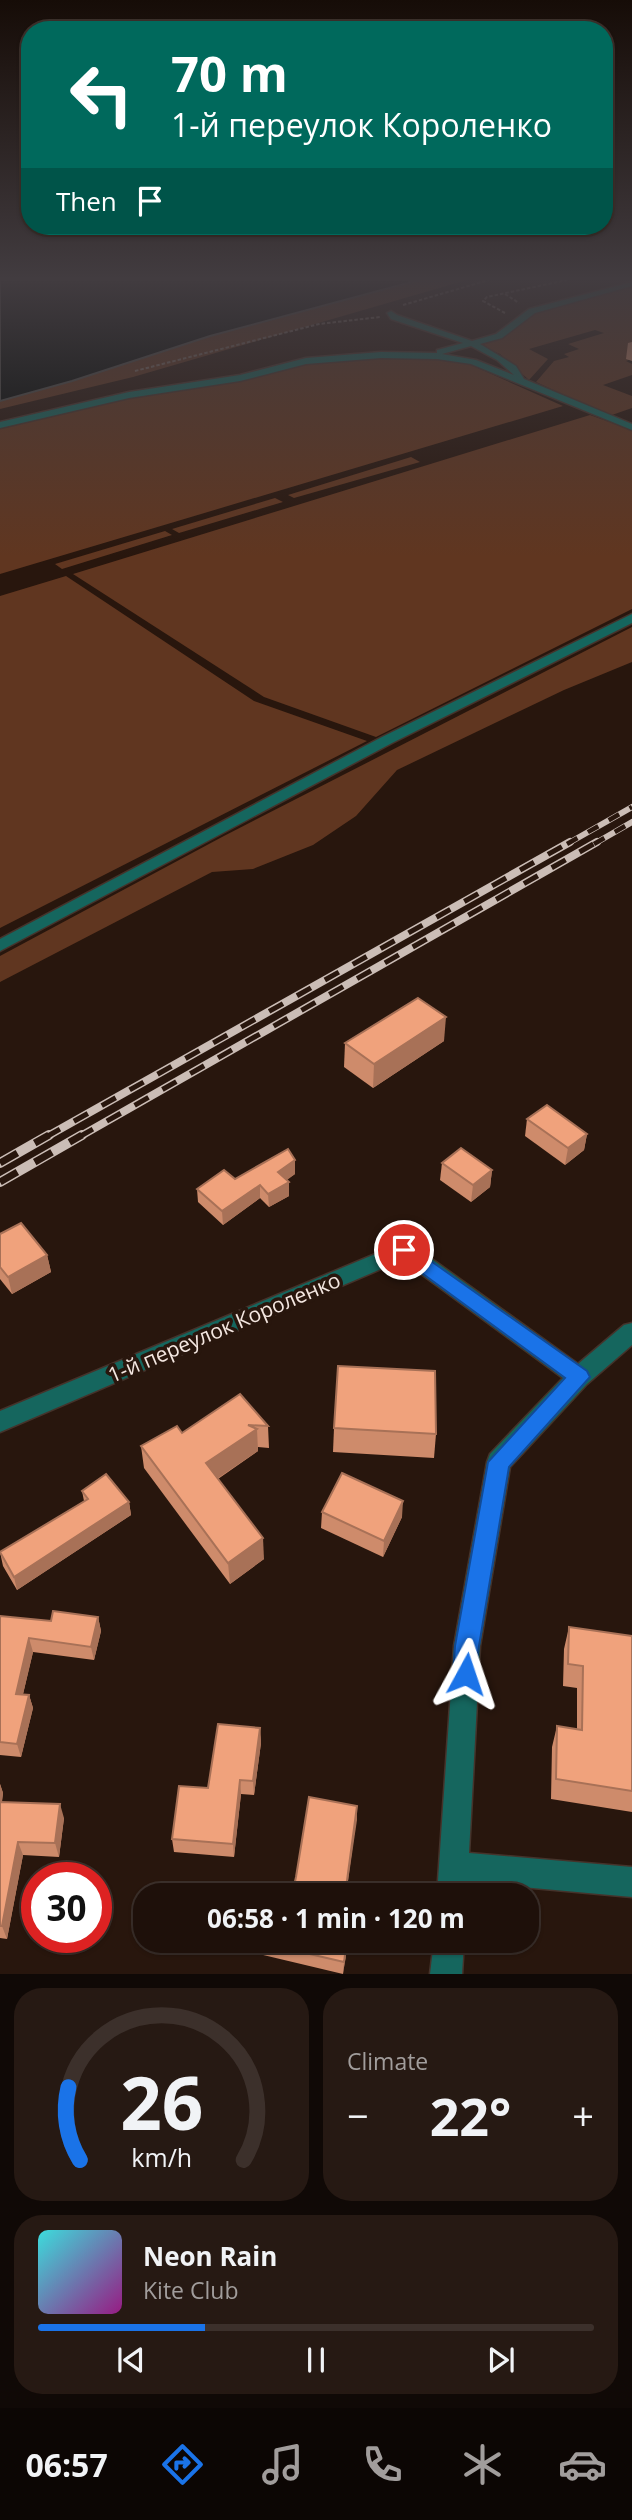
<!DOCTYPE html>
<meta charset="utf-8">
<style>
body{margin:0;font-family:"Open Sans",sans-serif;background:#261913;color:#f1f3f6;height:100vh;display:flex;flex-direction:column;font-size:26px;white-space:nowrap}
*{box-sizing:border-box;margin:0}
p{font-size:23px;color:#a19d9c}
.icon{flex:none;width:38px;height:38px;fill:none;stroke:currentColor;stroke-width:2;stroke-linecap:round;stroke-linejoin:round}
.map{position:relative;height:1974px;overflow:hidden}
.drawer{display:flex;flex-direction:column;gap:14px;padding:14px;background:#100906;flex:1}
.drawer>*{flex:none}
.banner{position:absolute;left:21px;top:21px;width:592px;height:214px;border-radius:28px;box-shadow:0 2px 5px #0004,0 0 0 2px #3c302b;background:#00695c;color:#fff;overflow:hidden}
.speed{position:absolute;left:21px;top:1862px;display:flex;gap:14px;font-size:35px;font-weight:700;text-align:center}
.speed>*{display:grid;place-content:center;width:91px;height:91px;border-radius:50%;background:#1e100a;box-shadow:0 2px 5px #0004,0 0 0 2px #3c302b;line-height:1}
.speed .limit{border:10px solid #d22;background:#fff;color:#111}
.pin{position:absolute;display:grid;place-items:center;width:60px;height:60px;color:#fff;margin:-30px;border:4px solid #fff;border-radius:50%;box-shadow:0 2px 7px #0007}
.me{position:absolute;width:77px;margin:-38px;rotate:5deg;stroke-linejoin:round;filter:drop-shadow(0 0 5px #0008)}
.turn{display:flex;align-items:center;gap:24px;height:147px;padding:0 35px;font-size:32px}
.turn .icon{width:91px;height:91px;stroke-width:2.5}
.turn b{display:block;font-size:49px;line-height:60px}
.then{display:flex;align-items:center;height:66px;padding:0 35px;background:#0003;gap:14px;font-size:26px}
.big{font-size:52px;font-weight:700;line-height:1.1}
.drawer .widget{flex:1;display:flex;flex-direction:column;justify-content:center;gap:10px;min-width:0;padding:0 24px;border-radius:28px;background:#261913}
.drawer .dial{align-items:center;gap:0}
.dial svg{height:182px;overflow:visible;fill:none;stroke:#3c302b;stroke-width:7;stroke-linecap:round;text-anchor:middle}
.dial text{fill:#f1f3f6;stroke:none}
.song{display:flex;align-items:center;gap:21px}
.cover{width:84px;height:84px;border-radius:10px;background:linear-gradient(135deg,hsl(180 70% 55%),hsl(310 70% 35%))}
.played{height:7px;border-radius:4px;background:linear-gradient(90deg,#1a73e8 30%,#3c302b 30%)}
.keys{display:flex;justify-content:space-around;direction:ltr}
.heat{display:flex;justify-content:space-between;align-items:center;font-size:38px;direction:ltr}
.drawer .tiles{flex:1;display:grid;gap:14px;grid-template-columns:1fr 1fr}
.widget:last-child{grid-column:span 2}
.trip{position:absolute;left:133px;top:1883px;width:406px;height:70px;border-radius:28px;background:#1e100a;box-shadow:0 2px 5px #0004,0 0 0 2px #3c302b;font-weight:700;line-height:70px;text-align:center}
.tab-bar{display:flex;height:112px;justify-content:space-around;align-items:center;background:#0c0604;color:#a19d9c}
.tab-bar .icon{width:49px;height:49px}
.tab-bar .selected{color:#1a73e8}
.tab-bar b{font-size:32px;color:#f1f3f6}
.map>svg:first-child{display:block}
.green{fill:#603620}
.water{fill:#000705;stroke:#494a47;stroke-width:2}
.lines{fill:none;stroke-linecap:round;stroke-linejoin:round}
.minor-casing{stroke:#45332b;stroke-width:3}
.path{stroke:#7d6d65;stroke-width:2;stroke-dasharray:3.5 2;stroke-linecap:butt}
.minor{fill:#15665e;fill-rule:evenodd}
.rail-far2-casing{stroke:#cbbdb6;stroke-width:6}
.rail-far1-casing{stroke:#cbbdb6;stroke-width:8}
.rail-casing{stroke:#cbbdb6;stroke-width:10}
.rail-far2{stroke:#28160d;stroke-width:4.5;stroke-dasharray:12;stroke-linecap:butt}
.rail-far1{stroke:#28160d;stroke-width:5;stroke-dasharray:16;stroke-linecap:butt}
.rail{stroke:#28160d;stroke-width:7;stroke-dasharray:20;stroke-linecap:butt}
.wall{fill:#ce8b6b}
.shaded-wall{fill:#a87157}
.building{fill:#f0a27c;stroke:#a87157;stroke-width:2}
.route{fill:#1a73e8;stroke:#114b97;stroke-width:2}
.labels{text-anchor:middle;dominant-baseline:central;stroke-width:7;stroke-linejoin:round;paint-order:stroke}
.near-street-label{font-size:21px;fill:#f4e7e1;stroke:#28160d}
</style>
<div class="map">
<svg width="632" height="1974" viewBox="0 0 632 1974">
<rect width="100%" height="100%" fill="#28160d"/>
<g class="green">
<path d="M419 280H467L133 377 0 409V401L72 381 210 336Z"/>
<path d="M632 285V359L626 361 632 364V375L603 385 632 396V408L609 416 536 382 554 361 569 357 564 354 579 349 568 344 604 333 595 330 529 349 548 359 529 380 500 354 480 346 500 338 536 312Z"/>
<path d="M431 357 469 364 563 406 0 574V429L134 397 257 376 307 363 343 358Z"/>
<path d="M590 415 632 430V609L376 737 264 697 73 574Z"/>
<path d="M411 457 420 462 294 498 288 495Z"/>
<path d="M275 498 283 502 179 533 172 529Z"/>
<path d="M165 531 172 535 62 569 55 564Z"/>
<path d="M66 576 254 701 367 741 0 928V596Z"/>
<path d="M632 627V662L564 690 397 770 356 816 313 845 253 869 212 872 0 982V956L222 837Z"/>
</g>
<path class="water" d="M0 280H419L210 336 72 381 0 401Z"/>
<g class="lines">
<defs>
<g id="minor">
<path d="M632 282V286L535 313 502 338 480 344 516 366 524 379 632 424V430L471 364 437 359 381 358 306 364 240 381 129 398 0 428V422L129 392 240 375 306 358 381 352 437 353V350L463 343 391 319 387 313 391 311 397 315 472 341 496 334 529 309ZM471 346 497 360 514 375 476 360 442 354Z"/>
<path d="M632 614V623L392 743 0 951V939L382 737Z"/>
<path d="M404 1242 411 1244 578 1364 624 1325 632 1323V1345L587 1384 510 1467 480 1646 469 1853 632 1867V1897L468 1882 467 1895H437L454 1646 487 1462 490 1454 563 1378 402 1260 0 1432V1411Z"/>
<path d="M434 1941H464L462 1974H430Z"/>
</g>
</defs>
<use href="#minor" class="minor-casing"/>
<g class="path">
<path d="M505 294 519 303"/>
<path d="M403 305 489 280"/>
<path d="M505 313 483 301 487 297 567 280"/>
<path d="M135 371 319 324 380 317"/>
</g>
<use href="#minor" class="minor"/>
<defs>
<g id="rail-far2">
<path d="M567 844 632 807"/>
<path d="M594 844 632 822"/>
</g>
<g id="rail-far1">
<path d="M46 1137 570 842"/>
<path d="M79 1137 597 842"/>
</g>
<g id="rail">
<path d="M0 1163 49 1135"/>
<path d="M0 1182 82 1135"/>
</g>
</defs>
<use href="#rail-far2" class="rail-far2-casing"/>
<use href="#rail-far1" class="rail-far1-casing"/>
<use href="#rail" class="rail-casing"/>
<use href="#rail-far2" class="rail-far2"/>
<use href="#rail-far1" class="rail-far1"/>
<use href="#rail" class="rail"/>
</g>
<g class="wall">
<path d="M632 342V361L626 359 628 343Z"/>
<path d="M444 1041 373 1088 344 1067 345 1043Z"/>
<path d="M527 1119 587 1134 584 1150 565 1165 525 1136Z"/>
<path d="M442 1163 492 1170 490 1187 471 1202 440 1180Z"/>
<path d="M295 1174 286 1180 289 1196 269 1207 260 1198 223 1225 198 1202 197 1189 235 1179Z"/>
<path d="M0 1234 47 1255 51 1272 12 1294 0 1279Z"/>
<path d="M240 1394 268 1426 269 1448 258 1447V1451L218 1479 264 1559 230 1584 144 1468 141 1446 182 1433Z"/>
<path d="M334 1428 436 1434 434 1458 333 1452Z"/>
<path d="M82 1491 129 1502 131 1515 17 1590 3 1566 0 1552 84 1501Z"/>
<path d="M322 1512 402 1517 383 1557 321 1528Z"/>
<path d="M0 1616 51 1621 98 1617 101 1631 94 1660 33 1652 23 1694 29 1695 33 1708 21 1757 0 1755Z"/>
<path d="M569 1627 632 1636V1812L551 1799 552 1747 557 1726 577 1729V1688L563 1686 564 1649Z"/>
<path d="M260 1728 261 1743 254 1795 241 1794 234 1857 174 1852 172 1839 208 1788Z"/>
<path d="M0 1784 3 1793 2 1802 64 1818 59 1857 23 1855 7 1939 0 1938Z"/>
<path d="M258 1941H348L343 1974 259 1954Z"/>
</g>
<g class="shaded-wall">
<path d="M446 1017 444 1041 373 1088 374 1064Z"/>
<path d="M587 1134 584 1150 565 1165 568 1148Z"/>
<path d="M295 1160V1174L279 1186 278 1172Z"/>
<path d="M492 1170 490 1187 471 1202 473 1185Z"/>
<path d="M289 1182V1196L269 1207 268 1194Z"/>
<path d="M260 1185V1198L223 1225 222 1211Z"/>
<path d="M47 1255 51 1272 12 1294 8 1277Z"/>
<path d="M257 1429 258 1451 208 1485 206 1463Z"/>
<path d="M403 1501 402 1517 383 1557 384 1541Z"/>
<path d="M129 1502 131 1515 17 1590 14 1577Z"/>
<path d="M263 1538 264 1559 230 1584 228 1563Z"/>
<path d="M98 1617 101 1631 94 1660 91 1647Z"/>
<path d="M29 1638 33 1652 20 1707 16 1694Z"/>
<path d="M29 1695 33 1708 21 1757 17 1744Z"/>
<path d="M260 1728 261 1743 254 1795 253 1781Z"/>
<path d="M240 1780 241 1794 234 1857 233 1844Z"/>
<path d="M0 1784 3 1793 0 1813Z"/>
<path d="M60 1804 64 1818 59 1857 55 1843Z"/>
<path d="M357 1806V1820L346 1895V1888Z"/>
<path d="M18 1842 23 1855 7 1939 2 1926Z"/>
<path d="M347 1941H348L343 1974 344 1962Z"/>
</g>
<g class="building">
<path d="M418 998 446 1017 374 1064 345 1043Z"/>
<path d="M547 1105 587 1134 568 1148 527 1119Z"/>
<path d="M461 1148 492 1170 473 1185 442 1163Z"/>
<path d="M288 1149 295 1160 278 1172 289 1182 268 1194 260 1185 222 1211 197 1189 224 1170 235 1179Z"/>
<path d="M21 1223 47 1255 8 1277 0 1267V1234Z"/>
<path d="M338 1366 435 1371 436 1434 334 1428Z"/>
<path d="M240 1394 268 1426 248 1425 257 1429 206 1463 263 1538 228 1563 141 1446 177 1426 182 1433Z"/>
<path d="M342 1473 403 1501 384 1541 322 1512Z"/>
<path d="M106 1474 129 1502 14 1577 0 1552 88 1499 82 1491Z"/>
<path d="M53 1611 98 1617 91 1647 29 1638 16 1694 29 1695 17 1744 0 1742V1616L51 1621Z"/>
<path d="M569 1627 632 1636V1791L556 1779 557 1726 582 1730 583 1666 568 1664Z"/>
<path d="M218 1724 260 1728 253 1781 240 1780 233 1844 172 1839 179 1786 208 1788Z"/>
<path d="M309 1797 357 1806 346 1888 355 1890 354 1895H292L296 1877Z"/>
<path d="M0 1802 60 1804 55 1843 18 1842 2 1926H0Z"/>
<path d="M258 1941H347L344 1962 258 1942Z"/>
</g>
<linearGradient id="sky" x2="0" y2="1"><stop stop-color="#160c07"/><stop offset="0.5" stop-color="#423c40"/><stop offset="1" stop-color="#423c40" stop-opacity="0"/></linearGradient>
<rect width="632" height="557" fill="url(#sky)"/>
<path class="route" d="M404 1242 587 1371 590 1377 509 1467 479 1646 474 1682 466 1686 457 1682 453 1674 455 1646 488 1462 565 1378 397 1255 394 1250 397 1245Z"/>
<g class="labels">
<g class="near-street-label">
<text transform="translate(224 1327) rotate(-23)">1-й переулок Короленко</text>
</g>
</g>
</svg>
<div class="speed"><div class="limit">30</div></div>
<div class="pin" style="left:404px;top:1250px;background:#d93025"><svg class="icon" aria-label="arrive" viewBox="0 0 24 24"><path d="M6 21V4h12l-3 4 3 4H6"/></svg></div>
<svg class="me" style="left:466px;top:1674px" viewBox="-20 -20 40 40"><path d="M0-17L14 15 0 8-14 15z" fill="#1a73e8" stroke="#fff" stroke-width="4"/></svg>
<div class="trip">06:58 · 1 min · 120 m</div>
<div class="banner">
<div class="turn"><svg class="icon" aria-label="left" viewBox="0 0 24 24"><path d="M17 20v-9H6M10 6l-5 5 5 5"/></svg><div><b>70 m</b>1-й переулок Короленко</div></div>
<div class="then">Then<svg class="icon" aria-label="arrive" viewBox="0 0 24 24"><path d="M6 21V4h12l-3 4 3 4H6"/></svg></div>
</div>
</div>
<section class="drawer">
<div class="tiles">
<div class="widget dial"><svg viewBox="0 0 100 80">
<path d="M14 69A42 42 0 1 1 86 69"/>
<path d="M14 69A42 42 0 0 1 9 37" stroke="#1a73e8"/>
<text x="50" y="56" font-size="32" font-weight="700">26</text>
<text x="50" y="72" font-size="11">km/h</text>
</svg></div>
<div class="widget"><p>Climate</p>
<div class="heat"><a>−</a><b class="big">22°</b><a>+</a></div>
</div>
<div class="widget">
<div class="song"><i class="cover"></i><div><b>Neon Rain</b><p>Kite Club</p></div></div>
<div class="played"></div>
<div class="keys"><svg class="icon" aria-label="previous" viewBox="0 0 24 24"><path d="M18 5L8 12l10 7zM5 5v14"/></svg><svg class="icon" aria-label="pause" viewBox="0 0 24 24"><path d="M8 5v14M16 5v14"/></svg><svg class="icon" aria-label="next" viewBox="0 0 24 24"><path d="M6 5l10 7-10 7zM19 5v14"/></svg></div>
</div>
</div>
</section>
<nav class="tab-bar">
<b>06:57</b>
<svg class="icon selected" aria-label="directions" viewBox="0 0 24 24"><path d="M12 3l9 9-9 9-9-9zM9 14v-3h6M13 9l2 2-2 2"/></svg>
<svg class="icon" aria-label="music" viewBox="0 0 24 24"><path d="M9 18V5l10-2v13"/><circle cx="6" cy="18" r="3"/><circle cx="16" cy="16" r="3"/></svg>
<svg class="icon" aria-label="phone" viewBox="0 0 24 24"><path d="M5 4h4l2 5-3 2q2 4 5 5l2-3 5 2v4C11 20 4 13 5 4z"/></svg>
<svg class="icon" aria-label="climate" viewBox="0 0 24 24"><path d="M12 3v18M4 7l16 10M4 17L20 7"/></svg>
<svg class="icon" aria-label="car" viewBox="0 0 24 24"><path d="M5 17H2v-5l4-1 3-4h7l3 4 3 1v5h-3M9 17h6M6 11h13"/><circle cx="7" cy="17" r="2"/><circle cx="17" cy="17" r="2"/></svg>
</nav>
